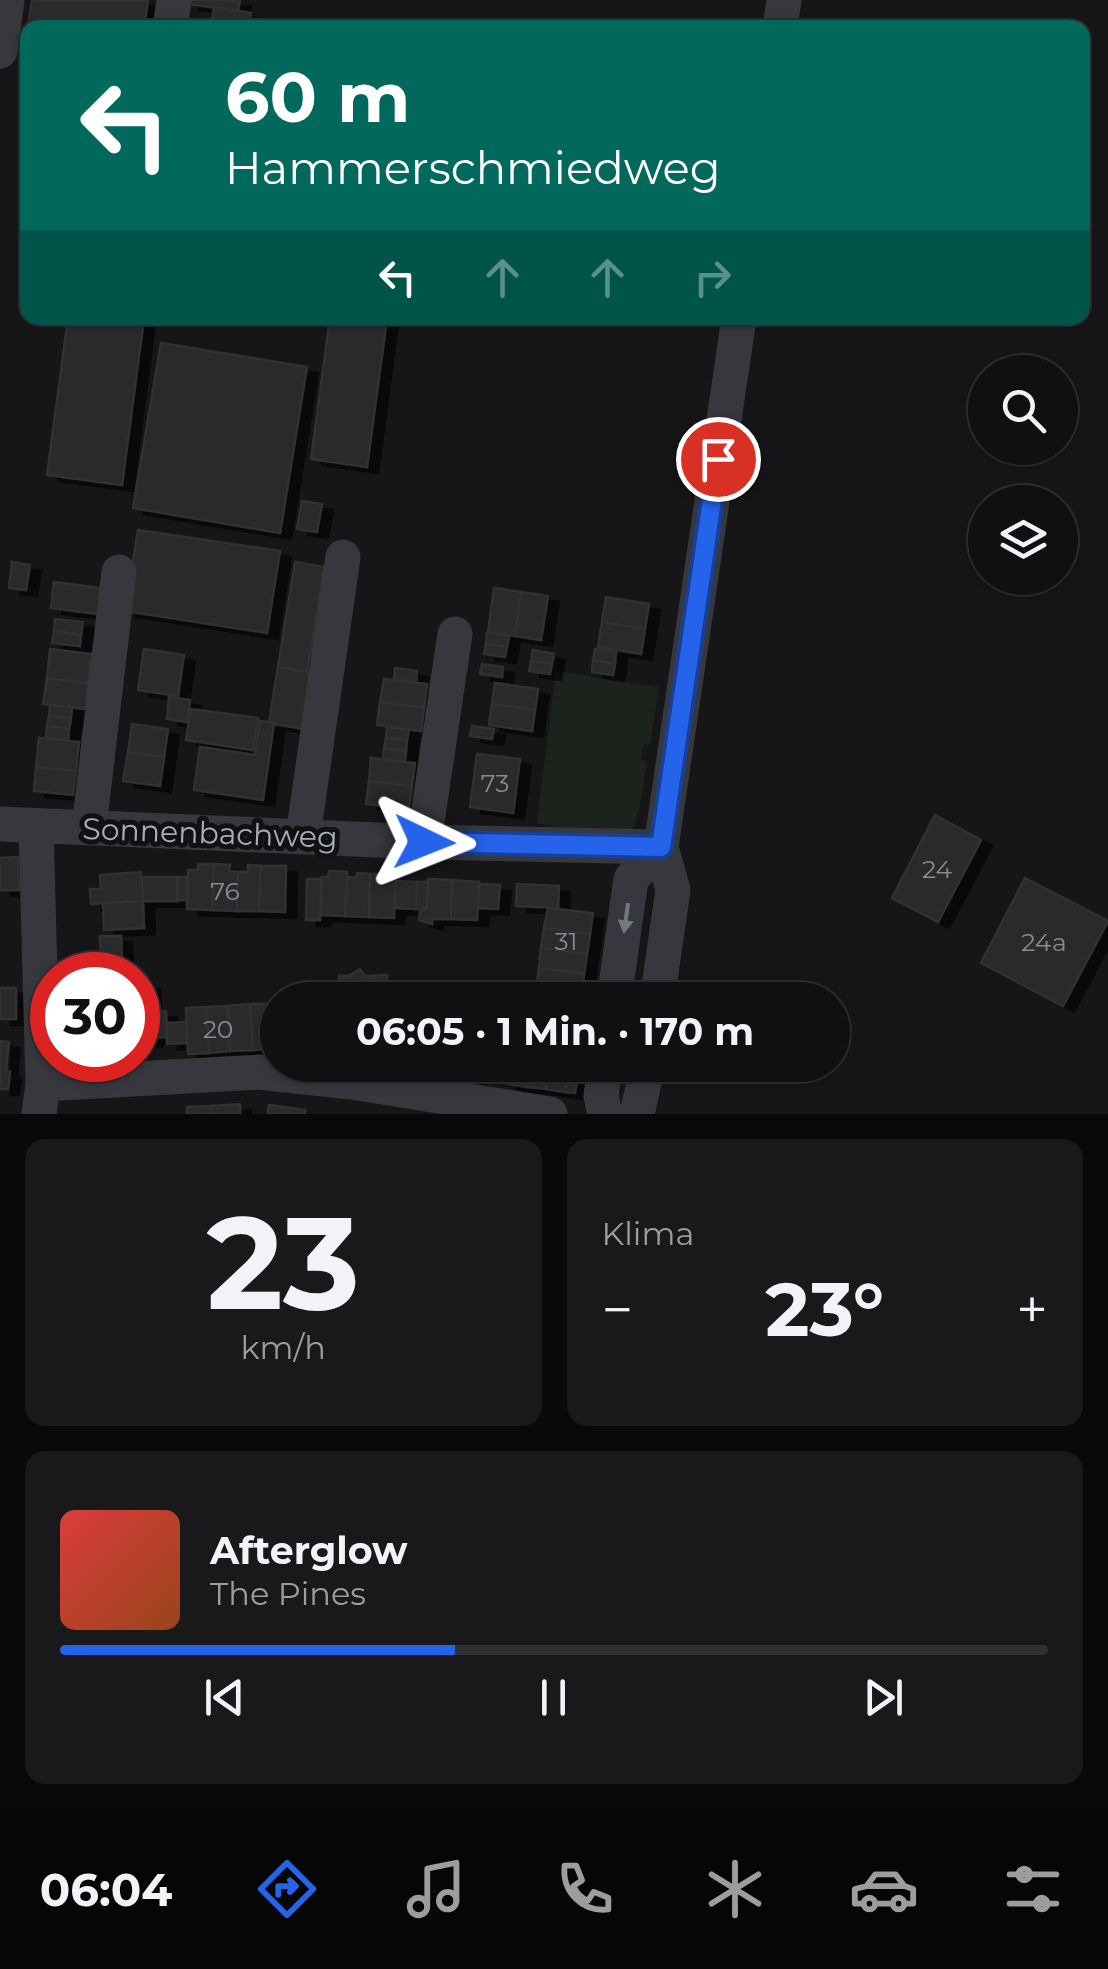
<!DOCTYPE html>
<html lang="de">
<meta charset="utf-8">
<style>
body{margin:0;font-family:Montserrat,sans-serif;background:#19191b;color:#f1f3f6;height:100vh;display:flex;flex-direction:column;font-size:38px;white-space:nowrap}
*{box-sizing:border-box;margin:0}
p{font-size:32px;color:#9c9d9f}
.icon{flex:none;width:55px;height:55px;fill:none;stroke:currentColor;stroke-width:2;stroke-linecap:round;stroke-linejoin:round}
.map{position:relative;height:1114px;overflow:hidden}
.side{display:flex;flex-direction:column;gap:25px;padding:25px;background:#09090a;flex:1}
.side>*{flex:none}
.guide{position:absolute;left:20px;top:20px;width:1070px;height:305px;border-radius:20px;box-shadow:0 2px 8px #0004,0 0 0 2px #303032;background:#00695c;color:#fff;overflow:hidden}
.fabs{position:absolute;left:968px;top:355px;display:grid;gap:20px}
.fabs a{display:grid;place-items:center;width:110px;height:110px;border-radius:50%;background:#101012;box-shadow:0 2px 8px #0004,0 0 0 2px #303032;font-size:50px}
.speed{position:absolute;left:30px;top:952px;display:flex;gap:20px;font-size:50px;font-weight:700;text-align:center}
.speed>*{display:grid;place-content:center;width:130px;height:130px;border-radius:50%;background:#101012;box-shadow:0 2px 8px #0004,0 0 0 2px #303032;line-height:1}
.speed .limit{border:15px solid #d22;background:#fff;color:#111}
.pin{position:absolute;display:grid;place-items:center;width:85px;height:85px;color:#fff;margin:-42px;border:5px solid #fff;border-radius:50%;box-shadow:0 2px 10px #0007}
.me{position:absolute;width:110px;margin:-55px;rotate:92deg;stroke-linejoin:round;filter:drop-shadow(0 0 8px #0008)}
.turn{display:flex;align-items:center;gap:35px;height:210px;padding:0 40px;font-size:45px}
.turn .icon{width:130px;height:130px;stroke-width:2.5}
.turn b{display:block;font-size:70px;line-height:85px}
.lanes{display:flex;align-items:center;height:95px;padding:0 40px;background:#0003;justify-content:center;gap:50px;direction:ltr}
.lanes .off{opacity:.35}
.big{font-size:75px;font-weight:700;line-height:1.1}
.side .card{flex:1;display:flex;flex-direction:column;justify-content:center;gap:15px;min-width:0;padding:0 35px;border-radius:20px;background:#19191b}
.side .dial{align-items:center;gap:0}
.dial b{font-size:130px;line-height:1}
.song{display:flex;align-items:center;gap:30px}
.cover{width:120px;height:120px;border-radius:15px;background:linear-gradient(135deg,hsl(0 70% 55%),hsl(20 70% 35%))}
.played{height:10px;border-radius:5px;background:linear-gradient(90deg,#2563eb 40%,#303032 40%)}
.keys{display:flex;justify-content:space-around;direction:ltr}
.heat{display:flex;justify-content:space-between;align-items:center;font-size:55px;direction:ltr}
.side .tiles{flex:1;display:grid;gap:25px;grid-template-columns:1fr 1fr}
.card:last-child{grid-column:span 2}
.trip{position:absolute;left:260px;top:982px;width:590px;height:100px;border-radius:50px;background:#101012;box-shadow:0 2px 8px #0004,0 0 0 2px #303032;font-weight:700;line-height:100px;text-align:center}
.tab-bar{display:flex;height:160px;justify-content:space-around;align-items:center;background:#060607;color:#9c9d9f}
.tab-bar .icon{width:70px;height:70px}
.tab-bar .active{color:#2563eb}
.tab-bar b{font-size:45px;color:#f1f3f6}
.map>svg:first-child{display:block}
.green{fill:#1c231d}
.building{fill:#29292c;stroke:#303034;stroke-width:2.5;filter:url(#shadow)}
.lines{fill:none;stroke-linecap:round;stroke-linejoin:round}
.minor{stroke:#37383d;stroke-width:35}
.oneway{fill:#757881}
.route-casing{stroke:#184099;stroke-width:25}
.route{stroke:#2563eb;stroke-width:18}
.labels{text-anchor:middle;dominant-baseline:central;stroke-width:10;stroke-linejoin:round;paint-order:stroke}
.number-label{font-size:25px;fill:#888b94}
.street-label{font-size:30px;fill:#a8adb8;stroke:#111113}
</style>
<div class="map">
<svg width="1108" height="1114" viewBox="0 0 1108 1114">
<defs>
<filter id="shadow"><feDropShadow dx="11" dy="6" stdDeviation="0" flood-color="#0009"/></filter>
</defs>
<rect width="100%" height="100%" fill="#161618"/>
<path class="green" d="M556 671 659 687 650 744H643L641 760 647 761 640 806 632 832 557 831 550 825 537 823Z"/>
<g class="building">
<path d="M32 0H148L144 28H28Z"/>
<path d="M189 0H240L238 11 188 4Z"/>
<path d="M214 7 251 13 249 28H211Z"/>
<path d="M68 318H144L122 485 47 475Z"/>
<path d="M330 318H387L367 467 311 459Z"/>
<path d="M161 343 307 367 280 533 133 508Z"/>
<path d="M302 501 322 504 317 532 297 529Z"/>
<path d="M138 530 280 551 267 633 125 611Z"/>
<path d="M12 562 30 565 26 590 9 588Z"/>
<path d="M295 562 324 567 307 672 278 667Z"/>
<path d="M54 582 101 588 98 614 51 608Z"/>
<path d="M494 588 521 592 515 636 488 632Z"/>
<path d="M521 592 548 596 541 640 515 636Z"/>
<path d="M606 597 649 604 645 629 602 622Z"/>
<path d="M55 619 83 622 81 635 54 631Z"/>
<path d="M602 622 645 629 641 654 598 647Z"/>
<path d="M54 631 81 635 80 646 52 643Z"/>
<path d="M487 633 509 636 507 647 486 644Z"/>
<path d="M486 644 507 647 505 657 484 654Z"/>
<path d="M50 649 91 654 88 683 47 678Z"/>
<path d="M144 649 184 655 178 696 138 690Z"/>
<path d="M595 649 616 652 615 664 593 660Z"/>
<path d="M533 650 554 654 552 664 531 661Z"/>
<path d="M593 660 615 664 613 675 592 672Z"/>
<path d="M531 661 552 664 550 674 529 671Z"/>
<path d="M482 664 503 667 502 677 480 674Z"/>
<path d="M278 667 319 674 310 730 269 723Z"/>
<path d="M395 668 417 671 416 682 394 679Z"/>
<path d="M47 678 88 683 85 709 43 704Z"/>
<path d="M384 679 427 684 424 708 380 702Z"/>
<path d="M495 683 538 689 535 710 492 704Z"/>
<path d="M169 697 190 700 187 722 167 719Z"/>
<path d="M380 702 424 708 421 731 377 725Z"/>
<path d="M492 704 535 710 532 731 489 725Z"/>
<path d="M50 705 72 707 71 718 49 716Z"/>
<path d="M191 709 258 718 253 750 186 740Z"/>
<path d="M49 716 71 718 69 729 47 726Z"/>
<path d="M260 721 274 723 263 800 194 790 200 747 255 755Z"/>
<path d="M132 724 168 729 164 757 128 752Z"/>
<path d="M47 726 69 729 68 740 46 737Z"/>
<path d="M472 726 494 729 492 739 470 736Z"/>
<path d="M387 727 409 730 407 740 386 738Z"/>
<path d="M39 738 79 742 76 771 36 767Z"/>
<path d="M386 738 407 740 406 751 384 748Z"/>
<path d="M384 748 406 751 405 762 383 759Z"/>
<path d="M128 752 164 757 160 786 123 781Z"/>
<path d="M477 754 520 759 513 813 470 807Z"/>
<path d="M371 758 415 763 412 786 369 781Z"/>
<path d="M36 767 76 771 73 795 34 791Z"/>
<path d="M369 781 412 786 409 809 366 804Z"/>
<path d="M935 815 981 840 938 922 892 898Z"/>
<path d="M18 857 19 890H0V858Z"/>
<path d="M198 864H214L212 910 187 909 188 870H198Z"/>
<path d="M214 864 230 865 229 871 238 872 237 911 212 910Z"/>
<path d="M248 865 261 866 259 911H237L238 872H248Z"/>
<path d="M261 866H286L285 912 259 911Z"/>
<path d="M329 871 347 872 345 916 321 915 322 877H328Z"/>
<path d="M141 872 143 901 91 904 90 889H101L100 875Z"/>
<path d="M357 873 370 874 369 917 345 916 347 877 356 878Z"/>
<path d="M370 874H386L385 879 395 880 394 918 369 917Z"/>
<path d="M142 877H177L178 901H143Z"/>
<rect x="177" y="877" width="10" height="23"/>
<path d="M1025 878 1108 921 1063 1006 981 963Z"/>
<path d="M307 879H321L320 920H306Z"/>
<path d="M428 879 452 880 451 919H432V924L419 920 420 912 427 909Z"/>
<path d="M452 880 479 882 477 920 451 919Z"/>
<path d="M396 881 417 882 416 909 395 908Z"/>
<path d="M417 882H428L427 909H416Z"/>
<path d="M479 884 500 885 498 909 478 908Z"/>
<path d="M517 884 559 886 558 908 516 906Z"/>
<path d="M143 901 144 928 104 930 103 903Z"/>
<path d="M548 908 593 913 590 934 544 928Z"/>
<path d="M544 928 590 934 587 954 541 948Z"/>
<path d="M100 936H121L122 958 101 959Z"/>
<path d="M541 948 587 954 584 974 539 968Z"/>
<path d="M122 958 123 975H102L101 959Z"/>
<path d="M539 968 584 974 581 995 536 989Z"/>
<path d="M360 969 365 976 387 975V1000H340L339 976H349Z"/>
<path d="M149 983 150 1012H138V984Z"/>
<rect x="0" y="988" width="16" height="31"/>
<path d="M250 1004 253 1050 230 1051 228 1006Z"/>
<path d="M250 1004H273L276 1049 253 1050Z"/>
<path d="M228 1006 230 1051 209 1053 206 1007Z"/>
<path d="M206 1007 209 1053 188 1054 186 1008Z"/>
<path d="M166 1011 167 1037 152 1038 151 1012Z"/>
<path d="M138 1012H150L152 1040 138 1041Z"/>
<path d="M186 1022 187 1043 167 1044V1023Z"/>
<path d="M0 1041 9 1042 6 1071 10 1072 8 1089H0Z"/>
<path d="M432 1065H452L450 1076 431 1073Z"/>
<path d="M452 1065H474L473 1079 450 1076Z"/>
<path d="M508 1065H529L526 1087 505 1083Z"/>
<path d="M529 1065H549L546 1089 526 1087Z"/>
<path d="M549 1065H569L565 1092 546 1089Z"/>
<path d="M569 1070 579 1071 575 1093 565 1092Z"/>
<path d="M240 1104V1114H212V1106Z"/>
<path d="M269 1105 305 1110V1114H268Z"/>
<path d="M212 1106V1114H187V1107Z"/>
</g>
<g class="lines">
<g class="minor">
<path d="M170 28 174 0"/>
<path d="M780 28 784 0"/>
<path d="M0 51 7 0"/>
<path d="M0 824 424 842 661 847"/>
<path d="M36 826 43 1084 39 1114"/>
<path d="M89 827 119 572"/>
<path d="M303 836 343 557"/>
<path d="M424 842 455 634"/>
<path d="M614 1000 631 879 661 847"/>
<path d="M657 1000 673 890 661 847 739 318"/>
<path d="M43 1084 259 1072 352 1082 550 1114"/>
<path d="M605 1114 601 1096 605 1065"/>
<path d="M637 1114 648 1065"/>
</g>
</g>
<defs><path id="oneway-solid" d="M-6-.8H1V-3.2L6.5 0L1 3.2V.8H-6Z" transform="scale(2.5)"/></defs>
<use class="oneway" href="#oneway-solid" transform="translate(626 918) rotate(98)"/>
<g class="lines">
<defs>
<path id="route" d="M424 842 661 847 718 459"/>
</defs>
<use href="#route" class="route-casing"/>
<use href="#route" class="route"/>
</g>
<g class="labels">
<g class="number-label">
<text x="495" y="783">73</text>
<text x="937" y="869">24</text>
<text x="225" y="891">76</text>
<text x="566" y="941">31</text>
<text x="1044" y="942">24a</text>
<text x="218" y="1029">20</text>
</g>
<g class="street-label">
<text transform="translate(210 833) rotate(2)">Sonnenbachweg</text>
</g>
</g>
</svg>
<div class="fabs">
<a><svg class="icon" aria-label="search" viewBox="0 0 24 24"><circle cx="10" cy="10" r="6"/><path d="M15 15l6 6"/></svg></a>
<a><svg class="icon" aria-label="layers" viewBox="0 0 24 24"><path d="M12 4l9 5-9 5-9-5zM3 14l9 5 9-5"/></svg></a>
</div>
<div class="speed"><div class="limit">30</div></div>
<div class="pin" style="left:718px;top:459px;background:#d93025"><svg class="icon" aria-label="arrive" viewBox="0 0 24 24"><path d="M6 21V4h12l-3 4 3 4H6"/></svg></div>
<svg class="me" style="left:424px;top:842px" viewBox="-20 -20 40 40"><path d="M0-17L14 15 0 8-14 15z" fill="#2563eb" stroke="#fff" stroke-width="4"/></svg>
<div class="trip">06:05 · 1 Min. · 170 m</div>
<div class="guide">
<div class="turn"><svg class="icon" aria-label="left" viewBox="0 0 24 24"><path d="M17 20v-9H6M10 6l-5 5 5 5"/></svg><div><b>60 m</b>Hammerschmiedweg</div></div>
<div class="lanes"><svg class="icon" aria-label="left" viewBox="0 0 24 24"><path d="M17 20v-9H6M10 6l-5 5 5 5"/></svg><svg class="icon off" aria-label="ahead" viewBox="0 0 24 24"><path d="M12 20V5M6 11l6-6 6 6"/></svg><svg class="icon off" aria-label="ahead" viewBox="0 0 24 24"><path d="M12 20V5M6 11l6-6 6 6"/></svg><svg class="icon off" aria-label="right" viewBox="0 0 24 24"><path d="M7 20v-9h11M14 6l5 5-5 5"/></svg></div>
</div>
</div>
<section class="side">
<div class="tiles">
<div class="card dial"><b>23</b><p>km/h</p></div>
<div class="card"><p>Klima</p>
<div class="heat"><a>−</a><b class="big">23°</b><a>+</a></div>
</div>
<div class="card">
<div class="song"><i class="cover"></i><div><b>Afterglow</b><p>The Pines</p></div></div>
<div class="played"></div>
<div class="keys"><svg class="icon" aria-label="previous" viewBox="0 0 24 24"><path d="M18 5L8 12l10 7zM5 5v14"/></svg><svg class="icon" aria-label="pause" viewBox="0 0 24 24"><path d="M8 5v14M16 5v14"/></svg><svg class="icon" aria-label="next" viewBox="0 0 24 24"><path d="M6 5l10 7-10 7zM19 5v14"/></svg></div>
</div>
</div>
</section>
<nav class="tab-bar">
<b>06:04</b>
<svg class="icon active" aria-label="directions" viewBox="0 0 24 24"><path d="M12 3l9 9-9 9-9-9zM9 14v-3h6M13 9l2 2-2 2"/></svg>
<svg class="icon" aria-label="music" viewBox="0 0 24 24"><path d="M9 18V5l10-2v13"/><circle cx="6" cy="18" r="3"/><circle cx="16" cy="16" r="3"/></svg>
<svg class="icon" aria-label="phone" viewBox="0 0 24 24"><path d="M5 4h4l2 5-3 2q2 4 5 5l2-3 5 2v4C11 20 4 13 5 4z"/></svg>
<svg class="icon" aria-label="climate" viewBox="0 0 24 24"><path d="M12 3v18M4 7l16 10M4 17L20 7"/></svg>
<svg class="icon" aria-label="car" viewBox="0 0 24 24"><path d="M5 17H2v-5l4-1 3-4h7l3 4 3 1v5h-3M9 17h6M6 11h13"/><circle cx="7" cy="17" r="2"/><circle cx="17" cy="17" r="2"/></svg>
<svg class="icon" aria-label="filters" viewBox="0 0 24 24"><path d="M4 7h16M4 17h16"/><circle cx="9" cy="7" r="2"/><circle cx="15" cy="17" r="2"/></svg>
</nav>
